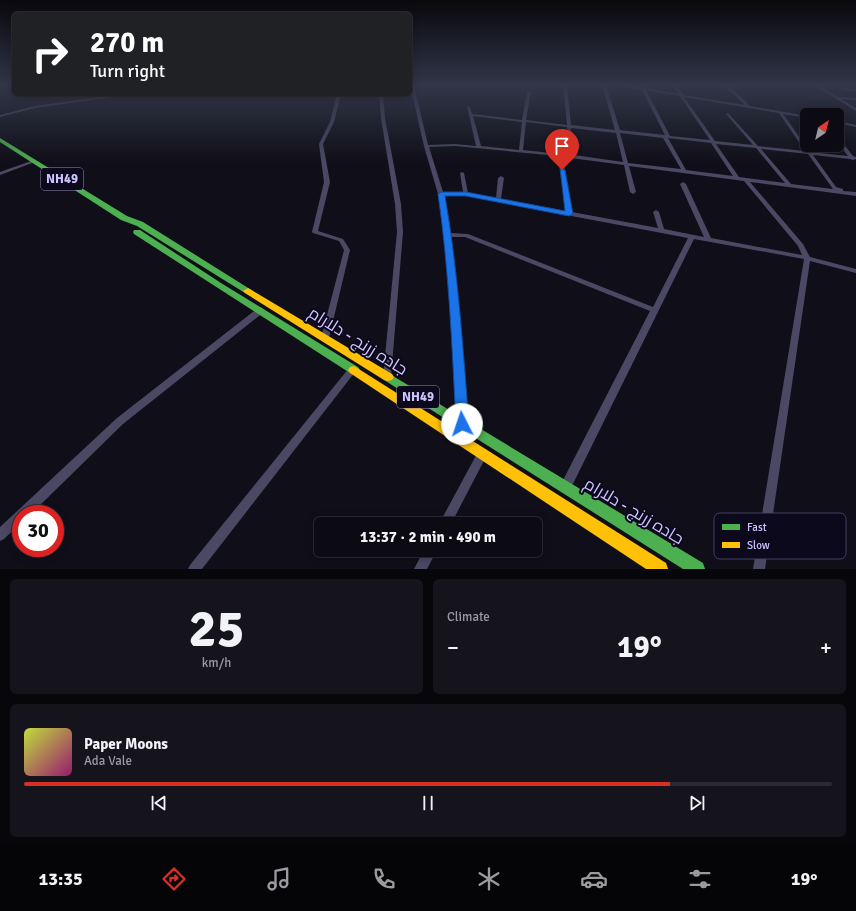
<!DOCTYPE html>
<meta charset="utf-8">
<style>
body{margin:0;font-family:Signika,Cairo,sans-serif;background:#15131b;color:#f1f3f6;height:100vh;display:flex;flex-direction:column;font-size:15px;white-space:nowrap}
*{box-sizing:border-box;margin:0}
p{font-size:13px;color:#9a9a9f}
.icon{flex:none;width:22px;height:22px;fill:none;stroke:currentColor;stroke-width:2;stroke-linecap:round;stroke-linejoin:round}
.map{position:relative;height:569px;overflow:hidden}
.drawer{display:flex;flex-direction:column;gap:10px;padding:10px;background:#07060a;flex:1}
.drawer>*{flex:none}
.top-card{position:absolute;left:12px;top:12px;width:400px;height:84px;border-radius:6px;box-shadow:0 2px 10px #0003,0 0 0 1px #2c2b32;background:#202124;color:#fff;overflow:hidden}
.needle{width:26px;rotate:35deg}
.tools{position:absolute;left:800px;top:108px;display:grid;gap:8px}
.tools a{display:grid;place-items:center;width:44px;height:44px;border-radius:6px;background:#0c0a12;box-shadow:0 2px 10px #0003,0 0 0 1px #2c2b32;font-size:20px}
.speed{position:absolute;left:12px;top:505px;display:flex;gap:8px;font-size:20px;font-weight:700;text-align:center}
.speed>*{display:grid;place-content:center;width:52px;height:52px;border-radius:50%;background:#0c0a12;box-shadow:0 2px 10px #0003,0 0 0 1px #2c2b32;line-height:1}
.speed .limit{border:6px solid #d22;background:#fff;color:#111}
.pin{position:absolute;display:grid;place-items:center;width:34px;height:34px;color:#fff;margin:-41px -17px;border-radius:50% 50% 50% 0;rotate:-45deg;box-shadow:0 0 4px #0007}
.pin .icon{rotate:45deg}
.me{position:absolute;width:44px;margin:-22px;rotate:356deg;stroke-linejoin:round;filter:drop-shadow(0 0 3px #0008)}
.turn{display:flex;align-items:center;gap:14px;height:84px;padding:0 12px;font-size:18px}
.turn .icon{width:52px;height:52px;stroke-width:2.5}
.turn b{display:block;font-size:28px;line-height:34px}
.big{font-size:30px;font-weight:700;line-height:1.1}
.drawer .widget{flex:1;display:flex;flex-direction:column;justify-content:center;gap:6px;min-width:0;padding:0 14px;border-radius:6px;background:#15131b}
.drawer .dial{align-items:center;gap:0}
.dial b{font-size:52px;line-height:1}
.song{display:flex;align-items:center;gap:12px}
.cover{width:48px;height:48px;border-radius:6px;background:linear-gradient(135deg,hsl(70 70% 55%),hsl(320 70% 35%))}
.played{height:4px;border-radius:2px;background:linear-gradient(90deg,#d93025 80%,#2c2b32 80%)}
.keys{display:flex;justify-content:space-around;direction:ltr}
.heat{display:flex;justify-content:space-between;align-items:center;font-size:22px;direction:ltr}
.drawer .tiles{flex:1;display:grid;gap:10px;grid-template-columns:1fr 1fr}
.widget:last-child{grid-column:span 2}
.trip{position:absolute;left:314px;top:517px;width:228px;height:40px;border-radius:6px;background:#0c0a12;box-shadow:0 2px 10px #0003,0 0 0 1px #2c2b32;font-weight:700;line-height:40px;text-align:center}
.dock{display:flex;height:64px;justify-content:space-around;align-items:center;background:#050407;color:#9a9a9f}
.dock .icon{width:28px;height:28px}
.dock .selected{color:#d93025}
.dock b{font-size:18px;color:#f1f3f6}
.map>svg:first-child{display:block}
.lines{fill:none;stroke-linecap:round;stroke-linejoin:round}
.street{fill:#4a4863;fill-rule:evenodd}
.fast{fill:#4caf50;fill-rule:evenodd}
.slow{fill:#ffc107;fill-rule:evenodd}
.route{fill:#1a73e8;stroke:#114b97}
.labels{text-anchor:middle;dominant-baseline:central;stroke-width:4;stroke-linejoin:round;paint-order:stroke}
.shield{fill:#0d091d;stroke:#938dbb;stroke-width:1}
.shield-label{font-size:13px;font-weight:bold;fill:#cdc5ff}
.near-street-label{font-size:17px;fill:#cdc5ff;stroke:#0d091d}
.key{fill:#0d091d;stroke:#474161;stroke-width:1}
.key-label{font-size:11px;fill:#cdc5ff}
</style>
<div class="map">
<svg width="856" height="569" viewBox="0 0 856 569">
<rect width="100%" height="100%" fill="#100e18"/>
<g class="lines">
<g class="street">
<path d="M410 85H414L428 145 455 144 476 146 467 106 470 107 472 114 522 120 527 92 529 91 531 92 526 120 567 125 563 85H567L571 125 615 130 602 85H606L620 130 665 135 642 90 619 85 641 87 640 86 642 85 645 88 679 94 671 85H675L684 95 745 105 724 85H728L750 106 807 116V118L783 114 810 152 848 156 837 142V138H839L853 156 856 157V159L853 160 850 159 813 155 836 187 843 189V191L856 192V196L750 182 803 244 810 257 856 269V273L810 261 765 569H753L804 259 694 239 569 492 565 493 561 492 560 488 561 484 650 311 465 237H451L458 292 467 422 465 425 462 426 459 425 457 422 450 292 445 235 438 194 424 146ZM646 90 680 96 710 140 670 136ZM684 97 779 113 805 151 758 146 728 113 726 114 727 115 753 145 715 141ZM473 116 522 122 519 150 481 146ZM526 122 567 127 570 155 523 150ZM571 128 616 133 623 162 574 155ZM620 133 663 138 681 169 628 163ZM668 138 711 143 733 176 686 170ZM716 144 756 148 785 183 739 177ZM455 146 558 156 566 211 501 199 504 178 501 176 498 178 496 198 468 193 464 173 462 172 460 173 463 192H443L429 147ZM761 149 808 154 833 189 791 184ZM563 157 624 165 630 192 633 194 636 192 629 166 744 181 798 246 802 255 711 238 686 184 683 182 680 184 704 237 664 229 659 212 656 210 653 212 658 228 572 212ZM444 196H466L688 238 653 307 468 234 451 233Z"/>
<path d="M814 85H818L838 97 856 98V100L841 99 856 108V111Z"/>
<path d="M842 88 856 89V91L843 90Z"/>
<path d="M123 94H133L35 108 0 117V115L35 106Z"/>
<path d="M337 94H341L334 122 323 144 330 182 318 231 343 239 350 250 329 338 328 340H322L321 338 344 250 339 241 313 233 312 232 324 182 319 144 330 122Z"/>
<path d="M379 94H383L385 118 401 204 403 232 391 377 390 379 387 380 384 379 383 377 397 232 395 204 381 118Z"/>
<path d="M837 121 856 125V127L837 123Z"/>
<path d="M31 161 35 162 0 175V172Z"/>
<path d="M261 307 265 310 264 312 123 424 31 514H21V523L4 539 0 541V527L117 418 258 308Z"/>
<path d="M352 367 355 368 356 370 355 372 202 569H188L190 565 349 368Z"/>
<path d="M483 448 487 450 488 453 451 524H439L479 450Z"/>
<path d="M424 550H437L427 569H414Z"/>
</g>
<g class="fast">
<path d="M0 138 127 216 143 222 253 291 248 294 245 293 137 226 121 220 0 142Z"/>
<path d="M134 230H140L221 283 358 367 360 370 358 373 354 374 350 373 134 234 133 232Z"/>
<path d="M388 373 703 563 705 569H683L384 380 382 377 384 374Z"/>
</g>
<g class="slow">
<path d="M248 288 392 374 394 377 392 380 388 381 384 380 245 293 243 291Z"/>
<path d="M354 366 666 563 668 569H646L350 373 348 370 350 367Z"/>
</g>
</g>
<linearGradient id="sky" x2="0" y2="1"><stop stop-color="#09080d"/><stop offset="0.52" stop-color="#313648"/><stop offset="1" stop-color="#313648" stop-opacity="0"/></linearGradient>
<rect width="856" height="164" fill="url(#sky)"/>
<path class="route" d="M560 168 565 170 573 214 569 216 466 196H445C458 271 463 348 469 424L467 428 462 429 458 428 456 424C452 347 449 270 438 194L441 192H466L565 211Z"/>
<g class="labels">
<g class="shield">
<rect x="41" y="168" width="42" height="22" rx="3"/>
<rect x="397" y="386" width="42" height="22" rx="3"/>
</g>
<g class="shield-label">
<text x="62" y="179">NH49</text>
<text x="418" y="397">NH49</text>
</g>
<g class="near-street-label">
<text transform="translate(358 341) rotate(32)">جاده زرنج - دلارام</text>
<text transform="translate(634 511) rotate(31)">جاده زرنج - دلارام</text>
</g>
</g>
<rect x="714" y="513" width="132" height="46" rx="6" class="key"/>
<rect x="722" y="524" width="18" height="6" fill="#4caf50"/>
<rect x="722" y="542" width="18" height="6" fill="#ffc107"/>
<g class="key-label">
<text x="747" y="531">Fast</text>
<text x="747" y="549">Slow</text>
</g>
</svg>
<div class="tools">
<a><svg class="needle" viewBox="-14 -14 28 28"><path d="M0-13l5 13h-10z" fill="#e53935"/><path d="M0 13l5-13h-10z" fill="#9a9a9f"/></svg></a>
</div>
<div class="speed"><div class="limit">30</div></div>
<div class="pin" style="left:562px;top:170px;background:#d93025"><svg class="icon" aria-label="arrive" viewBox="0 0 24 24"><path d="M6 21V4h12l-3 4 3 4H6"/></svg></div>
<svg class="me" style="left:462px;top:424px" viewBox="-20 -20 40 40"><circle r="19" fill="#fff"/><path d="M0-13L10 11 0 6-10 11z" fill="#1a73e8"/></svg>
<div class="trip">13:37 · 2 min · 490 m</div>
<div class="top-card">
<div class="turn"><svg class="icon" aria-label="right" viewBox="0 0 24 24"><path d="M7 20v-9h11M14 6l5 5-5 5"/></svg><div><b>270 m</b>Turn right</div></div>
</div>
</div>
<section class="drawer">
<div class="tiles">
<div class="widget dial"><b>25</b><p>km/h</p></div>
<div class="widget"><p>Climate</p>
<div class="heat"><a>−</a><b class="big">19°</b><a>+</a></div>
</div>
<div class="widget">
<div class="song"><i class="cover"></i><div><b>Paper Moons</b><p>Ada Vale</p></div></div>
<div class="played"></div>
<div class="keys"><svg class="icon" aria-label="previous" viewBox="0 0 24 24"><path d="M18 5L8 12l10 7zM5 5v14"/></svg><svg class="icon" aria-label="pause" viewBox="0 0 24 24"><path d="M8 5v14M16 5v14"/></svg><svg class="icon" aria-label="next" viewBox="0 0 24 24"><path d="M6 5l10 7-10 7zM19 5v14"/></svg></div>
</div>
</div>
</section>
<nav class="dock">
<b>13:35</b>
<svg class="icon selected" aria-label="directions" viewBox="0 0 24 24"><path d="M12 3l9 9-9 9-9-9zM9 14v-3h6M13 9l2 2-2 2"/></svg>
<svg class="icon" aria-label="music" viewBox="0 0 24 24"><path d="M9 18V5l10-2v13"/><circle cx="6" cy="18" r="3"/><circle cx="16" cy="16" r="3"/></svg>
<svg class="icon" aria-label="phone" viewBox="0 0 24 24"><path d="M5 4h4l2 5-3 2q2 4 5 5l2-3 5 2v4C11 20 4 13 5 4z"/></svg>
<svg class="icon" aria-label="climate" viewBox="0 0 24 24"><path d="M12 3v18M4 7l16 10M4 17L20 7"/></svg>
<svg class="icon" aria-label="car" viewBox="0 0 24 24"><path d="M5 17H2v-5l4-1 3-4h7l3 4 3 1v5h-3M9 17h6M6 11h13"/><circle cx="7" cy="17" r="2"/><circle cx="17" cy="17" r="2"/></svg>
<svg class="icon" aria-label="filters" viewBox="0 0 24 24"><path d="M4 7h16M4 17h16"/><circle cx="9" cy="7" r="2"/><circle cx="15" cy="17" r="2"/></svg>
<b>19°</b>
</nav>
